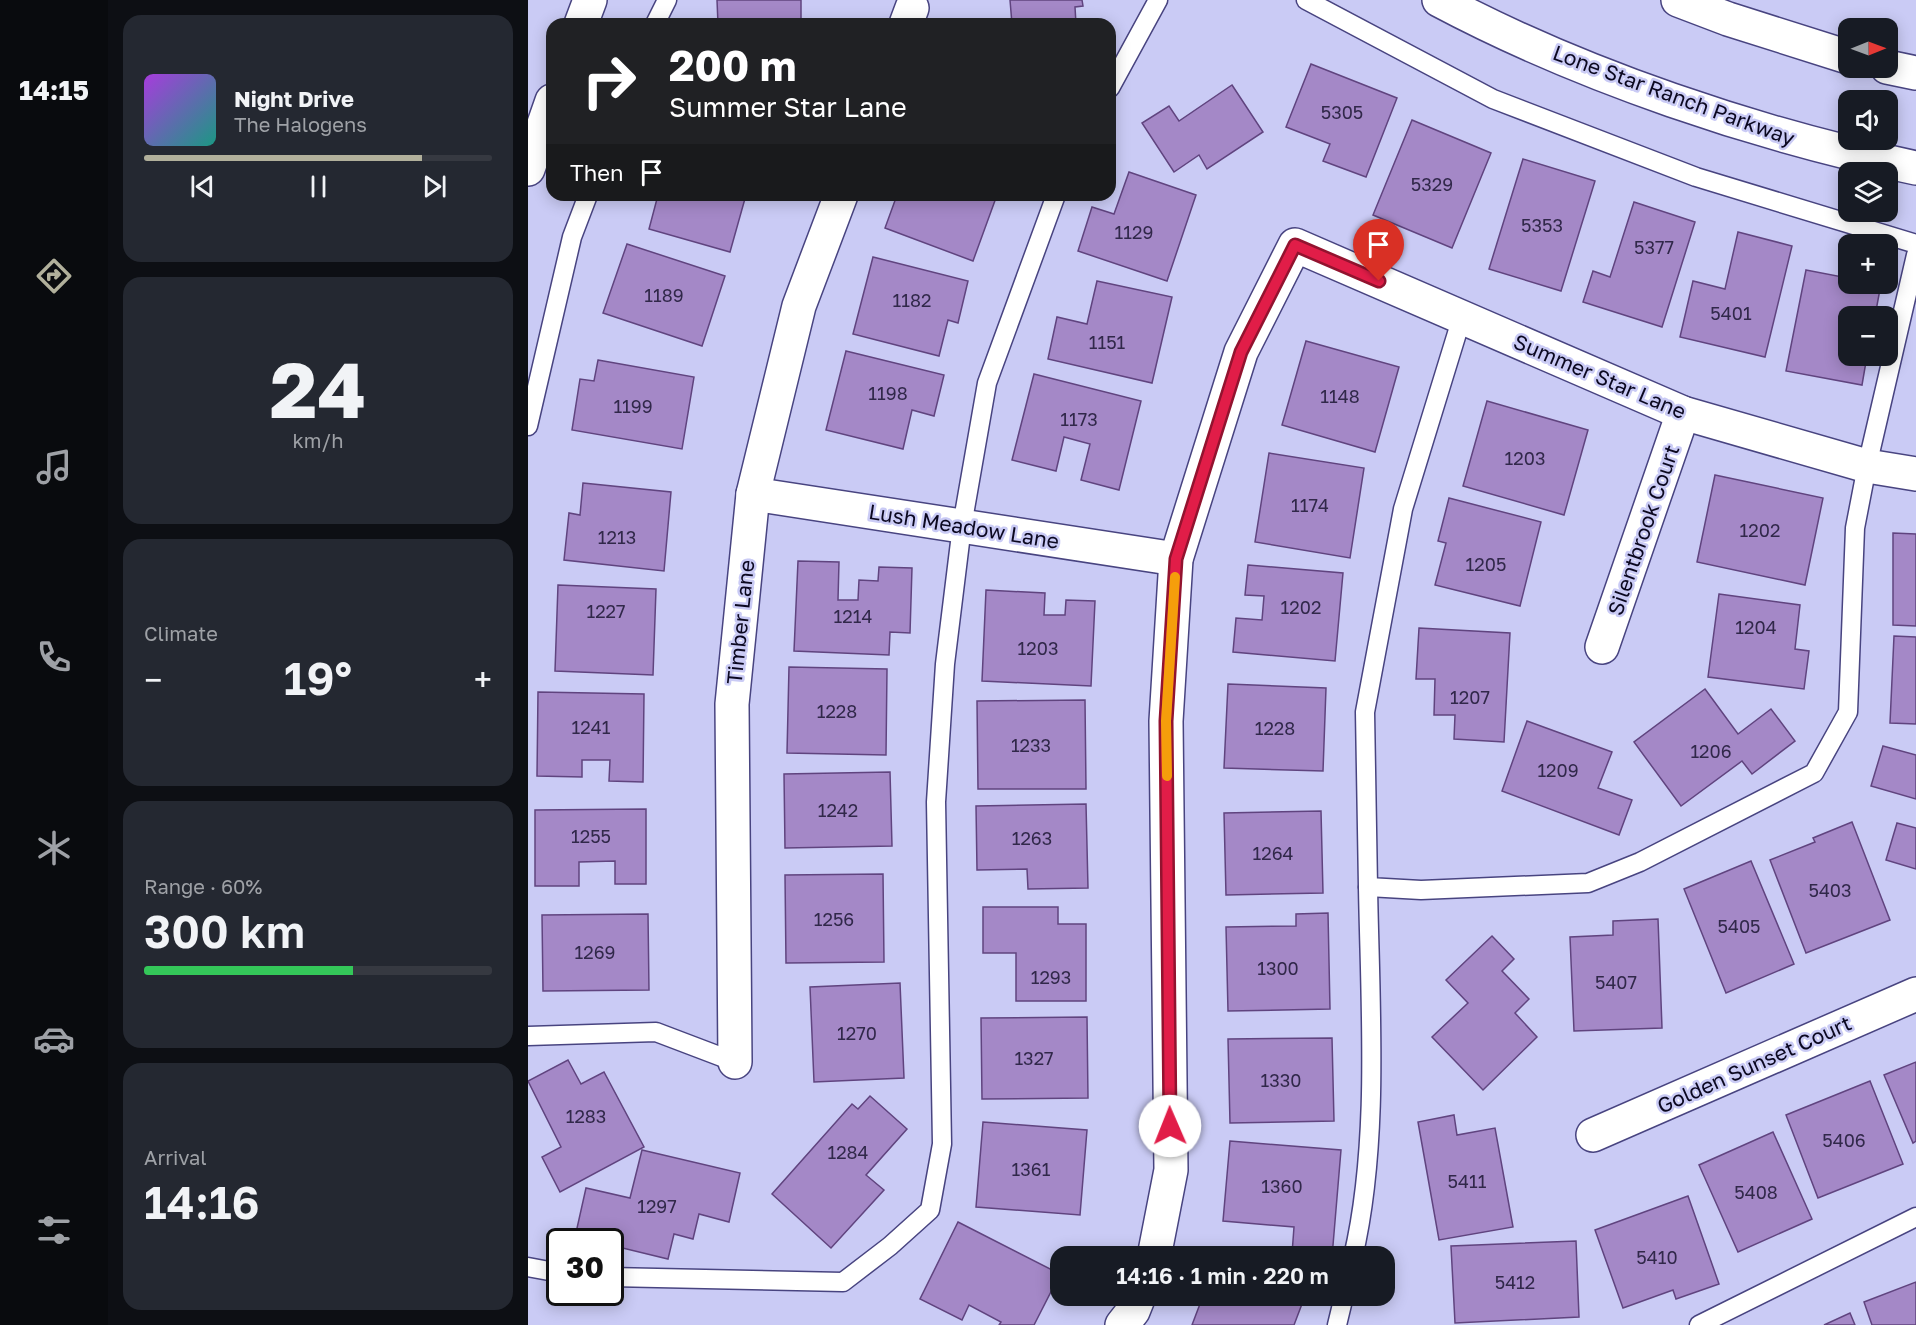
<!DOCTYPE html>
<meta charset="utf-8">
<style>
body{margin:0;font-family:"Golos Text",sans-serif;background:#242831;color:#f1f3f6;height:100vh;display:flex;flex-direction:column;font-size:22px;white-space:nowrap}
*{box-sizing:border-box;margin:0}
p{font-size:20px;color:#9ea1a6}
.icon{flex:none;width:33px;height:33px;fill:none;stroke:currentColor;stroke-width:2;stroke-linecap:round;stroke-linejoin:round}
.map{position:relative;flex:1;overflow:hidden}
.side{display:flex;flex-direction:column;gap:15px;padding:15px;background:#0d0f14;width:420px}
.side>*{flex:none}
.hud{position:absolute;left:18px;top:18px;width:570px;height:183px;border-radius:18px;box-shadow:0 3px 15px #0003;background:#202124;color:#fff;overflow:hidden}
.needle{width:39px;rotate:89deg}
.tools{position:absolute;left:1310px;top:18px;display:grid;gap:12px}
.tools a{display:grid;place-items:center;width:60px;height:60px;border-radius:12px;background:#171b24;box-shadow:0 3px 15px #0003;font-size:30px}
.speed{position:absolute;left:18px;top:1228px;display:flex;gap:12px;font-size:30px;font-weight:700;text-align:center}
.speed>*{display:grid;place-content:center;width:78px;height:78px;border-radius:50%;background:#171b24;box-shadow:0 3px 15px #0003;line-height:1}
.speed .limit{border:3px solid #111;border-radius:9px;background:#fff;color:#111}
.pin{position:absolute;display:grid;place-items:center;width:51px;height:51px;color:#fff;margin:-62px -26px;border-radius:50% 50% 50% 0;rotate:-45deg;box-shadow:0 0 6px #0007}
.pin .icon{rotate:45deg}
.me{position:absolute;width:66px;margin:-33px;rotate:359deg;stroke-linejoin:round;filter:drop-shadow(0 0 4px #0008)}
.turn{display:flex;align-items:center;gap:21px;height:126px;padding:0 24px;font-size:27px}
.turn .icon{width:78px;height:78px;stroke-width:2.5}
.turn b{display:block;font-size:42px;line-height:51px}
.then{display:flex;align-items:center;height:57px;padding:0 24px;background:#0003;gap:12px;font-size:22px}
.big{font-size:45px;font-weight:600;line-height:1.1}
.side .widget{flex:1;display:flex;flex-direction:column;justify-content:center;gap:9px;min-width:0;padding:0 21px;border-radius:18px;background:#242831}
.side .dial{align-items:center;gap:0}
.dial b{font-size:78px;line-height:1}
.song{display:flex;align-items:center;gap:18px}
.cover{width:72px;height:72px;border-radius:9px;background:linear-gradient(135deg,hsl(280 70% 55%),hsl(170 70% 35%))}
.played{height:6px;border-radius:3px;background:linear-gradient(90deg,#b1b09b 80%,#363941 80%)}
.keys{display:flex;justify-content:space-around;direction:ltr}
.heat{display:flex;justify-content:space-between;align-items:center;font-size:33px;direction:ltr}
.charge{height:9px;border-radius:4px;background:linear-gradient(90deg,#34c759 60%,#363941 0)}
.trip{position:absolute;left:522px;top:1246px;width:345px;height:60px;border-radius:18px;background:#171b24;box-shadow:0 3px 15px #0003;font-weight:600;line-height:60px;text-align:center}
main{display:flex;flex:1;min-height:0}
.tabs{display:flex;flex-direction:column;width:108px;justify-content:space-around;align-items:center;background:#090b0e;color:#9ea1a6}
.tabs .icon{width:42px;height:42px}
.tabs .active{color:#b1b09b}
.tabs b{font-size:27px;color:#f1f3f6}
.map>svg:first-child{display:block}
.building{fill:#a488c7;stroke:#60447f;stroke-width:1.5}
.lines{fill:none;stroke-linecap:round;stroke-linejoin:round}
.service-casing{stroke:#484480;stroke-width:21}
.minor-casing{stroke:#484480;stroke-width:36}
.secondary-casing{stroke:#484480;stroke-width:36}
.service{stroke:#fff;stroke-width:18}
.minor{stroke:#fff;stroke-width:33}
.secondary{stroke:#fff;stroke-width:33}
.route-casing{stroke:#92132f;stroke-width:15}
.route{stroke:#e11d48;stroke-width:10}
.slow{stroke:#f59e0b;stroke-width:10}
.labels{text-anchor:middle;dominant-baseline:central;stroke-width:5;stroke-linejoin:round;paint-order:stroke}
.number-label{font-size:18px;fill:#31284a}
.street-label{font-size:21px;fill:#0b0820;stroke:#cacbf5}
</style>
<main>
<nav class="tabs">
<b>14:15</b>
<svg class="icon active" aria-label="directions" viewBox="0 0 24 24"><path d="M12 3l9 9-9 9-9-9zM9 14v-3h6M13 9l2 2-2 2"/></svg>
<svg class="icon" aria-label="music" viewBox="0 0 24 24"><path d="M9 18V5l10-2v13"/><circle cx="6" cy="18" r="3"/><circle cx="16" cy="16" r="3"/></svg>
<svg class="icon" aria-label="phone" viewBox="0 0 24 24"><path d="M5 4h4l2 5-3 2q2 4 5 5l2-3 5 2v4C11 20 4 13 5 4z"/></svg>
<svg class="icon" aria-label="climate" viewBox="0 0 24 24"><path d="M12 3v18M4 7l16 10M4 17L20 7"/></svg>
<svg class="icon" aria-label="car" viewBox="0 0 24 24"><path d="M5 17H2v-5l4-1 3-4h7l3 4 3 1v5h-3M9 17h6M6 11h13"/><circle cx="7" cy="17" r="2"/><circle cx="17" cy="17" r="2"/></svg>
<svg class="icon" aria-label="filters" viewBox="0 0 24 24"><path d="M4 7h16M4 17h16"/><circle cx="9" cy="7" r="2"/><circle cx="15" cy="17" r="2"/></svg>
</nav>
<section class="side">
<div class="widget">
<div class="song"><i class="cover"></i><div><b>Night Drive</b><p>The Halogens</p></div></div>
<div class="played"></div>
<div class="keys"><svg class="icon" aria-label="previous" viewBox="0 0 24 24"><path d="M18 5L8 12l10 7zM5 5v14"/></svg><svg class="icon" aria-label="pause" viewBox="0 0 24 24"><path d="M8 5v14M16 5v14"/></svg><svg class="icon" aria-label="next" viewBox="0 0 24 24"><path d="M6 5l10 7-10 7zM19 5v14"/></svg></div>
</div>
<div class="widget dial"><b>24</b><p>km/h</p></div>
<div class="widget"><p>Climate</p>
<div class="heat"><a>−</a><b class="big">19°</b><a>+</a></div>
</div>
<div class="widget"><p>Range · 60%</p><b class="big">300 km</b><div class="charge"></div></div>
<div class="widget"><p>Arrival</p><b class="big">14:16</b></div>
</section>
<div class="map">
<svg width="1388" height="1325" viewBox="0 0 1388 1325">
<rect width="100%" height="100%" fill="#cacbf5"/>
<g class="building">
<path d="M189 0H273V24H190Z"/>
<path d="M482 0H554L555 6 547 7 548 24H484Z"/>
<path d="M783 64 869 98 838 177 795 161 802 144 758 127Z"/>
<path d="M704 85 735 132 679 169 671 155 646 172 614 123 641 106 651 121Z"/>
<path d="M884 120 963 153 924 248 845 215Z"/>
<path d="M995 159 1067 181 1033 291 961 269Z"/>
<path d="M601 172 668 195 639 281 550 251 564 207 586 214Z"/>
<path d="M130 195H218L202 252 121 229Z"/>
<path d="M369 195H469L445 261 357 228Z"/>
<path d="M1106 202 1167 222 1134 327 1055 302 1065 271 1082 277Z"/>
<path d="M1210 232 1264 246 1237 357 1152 337 1165 281 1197 289Z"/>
<path d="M99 244 197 276 174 346 75 313Z"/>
<path d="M345 257 440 281 430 323 420 320 411 356 325 334Z"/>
<path d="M1278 270 1320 278V284H1353L1347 316H1320V356H1339L1334 385 1258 371Z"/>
<path d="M569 281 644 297 624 383 520 359 529 317 559 324Z"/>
<path d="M778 341 871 367 847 452 754 425Z"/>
<path d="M318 351 416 375 406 416 384 410 375 449 298 430Z"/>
<path d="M70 360 166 377 154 449 44 430 52 379 66 381Z"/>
<path d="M506 374 613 401 591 490 553 480 562 444 536 437 528 471 484 460Z"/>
<path d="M959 401 1060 430 1036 515 935 486Z"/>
<path d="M741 453 836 468 822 558 727 542Z"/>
<path d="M1187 475 1295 498 1277 585 1169 562Z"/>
<path d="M55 483 143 492 136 571 36 560 41 513 52 515Z"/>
<path d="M921 498 1013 522 992 606 907 585 918 543 910 541Z"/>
<path d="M1365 533 1388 534V626L1365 625Z"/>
<path d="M270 561 311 562 310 600H330L331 580 350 581 351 567 384 568 382 633 362 632 361 655 266 651Z"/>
<path d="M720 565 815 573 807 661 705 652 708 618 734 620 736 596 717 595Z"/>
<path d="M30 585 128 589 125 675 27 671Z"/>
<path d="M458 590 517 593 516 615H537L538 600 567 601 563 686 454 681Z"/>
<path d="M1191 594 1272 605 1267 649 1281 651 1276 689 1180 677Z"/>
<path d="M891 628 982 633 976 742 926 739 927 715H906L907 679H888Z"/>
<path d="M1366 636 1388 637V724L1362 723Z"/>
<path d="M261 667 359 669 358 755 259 753Z"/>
<path d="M700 684 798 688 795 771 696 768Z"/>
<path d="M1177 689 1210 734 1243 709 1267 741 1224 774 1214 761 1153 806 1106 742Z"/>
<path d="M10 692 116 694 115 782 81 781 82 760H54V777L9 776Z"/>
<path d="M557 700 558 789H450L449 701Z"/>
<path d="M999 721 1084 752 1070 788 1104 800 1091 835 974 791Z"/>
<path d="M1355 746 1388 755V799L1343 786Z"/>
<path d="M362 772 364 846 257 848 256 774Z"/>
<path d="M558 804 560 888 500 889 499 869 449 870 448 806Z"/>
<path d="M118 809V884H87V861L51 862V886H7V810Z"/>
<path d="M793 811 795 893 698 895 696 813Z"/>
<path d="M1324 822 1362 920 1278 953 1242 860 1287 842 1285 838Z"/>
<path d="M1369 823 1388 828V869L1358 860Z"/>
<path d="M1223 861 1266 964 1198 993 1156 889Z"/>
<path d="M355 874 356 962 258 963 257 875Z"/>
<path d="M455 907H530V924H558V1001H488V953H455Z"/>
<path d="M800 913 802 1009 700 1011 698 927 768 926V914Z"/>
<path d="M120 914 121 990 15 991 14 915Z"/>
<path d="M1130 919 1134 1028 1046 1031 1042 937 1085 935V921Z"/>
<path d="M964 936 986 959 974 971 1001 999 987 1013 1009 1037 955 1090 904 1037 940 1003 918 980Z"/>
<path d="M372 983 376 1078 286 1082 282 987Z"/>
<path d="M559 1017 560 1098 454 1099 453 1018Z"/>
<path d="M804 1038 806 1121 702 1123 700 1039Z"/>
<path d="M40 1060 53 1084 76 1072 116 1147 32 1192 14 1157 33 1147 0 1081Z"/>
<path d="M1388 1062V1141L1385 1143 1356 1075Z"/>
<path d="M1342 1081 1375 1164 1290 1198 1258 1115Z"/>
<path d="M342 1096 379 1129 338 1175 356 1190 303 1248 244 1194 324 1104 330 1109Z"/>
<path d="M926 1115 929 1135 967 1128 985 1227 911 1240 890 1122Z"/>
<path d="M455 1122 559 1130 552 1215 448 1207Z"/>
<path d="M1245 1132 1284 1219 1210 1252 1171 1165Z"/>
<path d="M702 1141 813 1150 804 1257 764 1254 766 1227 695 1221Z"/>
<path d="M114 1150 212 1173 201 1222 171 1214 165 1239 146 1234 140 1259 82 1245V1242L47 1237 58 1188 102 1198Z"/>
<path d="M1160 1196 1191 1284 1148 1299 1145 1290 1095 1308 1067 1230Z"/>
<path d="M430 1222 532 1274 506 1325H471L473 1322 441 1305 434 1320 392 1299Z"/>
<path d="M1048 1241 1051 1317 927 1323 923 1246Z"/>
<path d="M1388 1282V1325H1344L1336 1302Z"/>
<path d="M675 1296H777L766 1325H664Z"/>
<path d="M1322 1313 1327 1325H1296Z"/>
</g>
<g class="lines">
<defs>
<g id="service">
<path d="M778 0 965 99 1168 177 1388 244"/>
<path d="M127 24 139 0"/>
<path d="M582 88 630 0"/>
<path d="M934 317 875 509 837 712 840 887 893 890 1060 883 1112 862 1286 773 1320 712 1327 528 1339 466 1388 255"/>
<path d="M0 426 44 237 60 195"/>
<path d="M0 1036 128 1032 207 1062"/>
<path d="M825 1257C852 1142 842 1005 840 887"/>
<path d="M0 1267 32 1273"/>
<path d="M82 1277 315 1282 362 1246 402 1210 414 1144 408 802 417 664 434 526 459 383 528 195"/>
<path d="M809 1325 816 1296"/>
<path d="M1171 1325 1388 1217"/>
</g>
<g id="minor">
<path d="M378 24 384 8"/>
<path d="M225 494 648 559"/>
<path d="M1074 647 1155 413"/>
<path d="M207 1062 204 704 225 494 271 306 313 195"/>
<path d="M1065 1135 1388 994"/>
<path d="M626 1257 643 1170 638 721 648 559 713 352 767 245 1155 413 1339 466 1388 474"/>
<path d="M594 1325 605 1311 611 1296"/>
</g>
<g id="secondary">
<path d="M911 0C1054 76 1230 135 1388 168"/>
<path d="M1150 0 1200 19 1320 57"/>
<path d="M53 24 62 0"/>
<path d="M1359 67 1388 73"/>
<path d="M0 169 24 101"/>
</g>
</defs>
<use href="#service" class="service-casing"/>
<use href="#minor" class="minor-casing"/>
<use href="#secondary" class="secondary-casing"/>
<use href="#service" class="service"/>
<use href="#minor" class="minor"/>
<use href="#secondary" class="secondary"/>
</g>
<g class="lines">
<defs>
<path id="route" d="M642 1126 638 721 648 559 713 352 767 245 851 281"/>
</defs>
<use href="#route" class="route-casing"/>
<use href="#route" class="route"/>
<path class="slow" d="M639 776 638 721 647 577"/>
</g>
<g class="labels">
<g class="number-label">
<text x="814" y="112">5305</text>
<text x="904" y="184">5329</text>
<text x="1014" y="225">5353</text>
<text x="606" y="232">1129</text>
<text x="1126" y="247">5377</text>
<text x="136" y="295">1189</text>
<text x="384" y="300">1182</text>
<text x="1203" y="313">5401</text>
<text x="579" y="342">1151</text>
<text x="360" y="393">1198</text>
<text x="812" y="396">1148</text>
<text x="105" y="406">1199</text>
<text x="551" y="419">1173</text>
<text x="997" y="458">1203</text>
<text x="782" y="505">1174</text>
<text x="1232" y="530">1202</text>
<text x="89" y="537">1213</text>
<text x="958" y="564">1205</text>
<text x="773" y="607">1202</text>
<text x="78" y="611">1227</text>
<text x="325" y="616">1214</text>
<text x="1228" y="627">1204</text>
<text x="510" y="648">1203</text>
<text x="942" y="697">1207</text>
<text x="309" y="711">1228</text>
<text x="63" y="727">1241</text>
<text x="747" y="728">1228</text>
<text x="503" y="745">1233</text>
<text x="1183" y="751">1206</text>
<text x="1030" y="770">1209</text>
<text x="310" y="810">1242</text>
<text x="63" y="836">1255</text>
<text x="504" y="838">1263</text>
<text x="745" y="853">1264</text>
<text x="1302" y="890">5403</text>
<text x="306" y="919">1256</text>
<text x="1211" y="926">5405</text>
<text x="67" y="952">1269</text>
<text x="750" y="968">1300</text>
<text x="523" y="977">1293</text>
<text x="1088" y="982">5407</text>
<text x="329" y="1033">1270</text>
<text x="506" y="1058">1327</text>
<text x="753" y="1080">1330</text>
<text x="58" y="1116">1283</text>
<text x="1316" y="1140">5406</text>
<text x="320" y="1152">1284</text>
<text x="503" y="1169">1361</text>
<text x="939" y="1181">5411</text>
<text x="754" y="1186">1360</text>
<text x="1228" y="1192">5408</text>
<text x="129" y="1206">1297</text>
<text x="1129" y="1257">5410</text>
<text x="987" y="1282">5412</text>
</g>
<g class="street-label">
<text transform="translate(1146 95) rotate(20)">Lone Star Ranch Parkway</text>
<text transform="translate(1072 376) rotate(23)">Summer Star Lane</text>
<text transform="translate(436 526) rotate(9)">Lush Meadow Lane</text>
<text transform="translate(1115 530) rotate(-71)">Silentbrook Court</text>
<text transform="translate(212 622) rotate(-84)">Timber Lane</text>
<text transform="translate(1226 1064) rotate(-24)">Golden Sunset Court</text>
</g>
</g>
</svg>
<div class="tools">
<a><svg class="needle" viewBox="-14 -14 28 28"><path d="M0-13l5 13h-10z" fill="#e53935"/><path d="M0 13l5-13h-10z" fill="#9ea1a6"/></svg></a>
<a><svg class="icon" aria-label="sound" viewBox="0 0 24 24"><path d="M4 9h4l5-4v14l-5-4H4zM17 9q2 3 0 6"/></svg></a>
<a><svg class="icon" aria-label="layers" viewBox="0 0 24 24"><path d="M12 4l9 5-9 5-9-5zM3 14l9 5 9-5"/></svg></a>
<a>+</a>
<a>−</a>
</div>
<div class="speed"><div class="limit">30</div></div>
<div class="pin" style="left:851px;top:281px;background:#d93025"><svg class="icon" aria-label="arrive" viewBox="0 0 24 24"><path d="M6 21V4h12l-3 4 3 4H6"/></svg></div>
<svg class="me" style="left:642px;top:1126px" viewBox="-20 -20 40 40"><circle r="19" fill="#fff"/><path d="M0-13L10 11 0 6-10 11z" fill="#e11d48"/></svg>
<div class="trip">14:16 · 1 min · 220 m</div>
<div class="hud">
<div class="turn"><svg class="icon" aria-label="right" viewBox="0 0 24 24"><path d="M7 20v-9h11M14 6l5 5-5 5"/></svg><div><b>200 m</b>Summer Star Lane</div></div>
<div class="then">Then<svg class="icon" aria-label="arrive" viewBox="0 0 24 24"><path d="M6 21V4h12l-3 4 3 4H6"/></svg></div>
</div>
</div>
</main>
